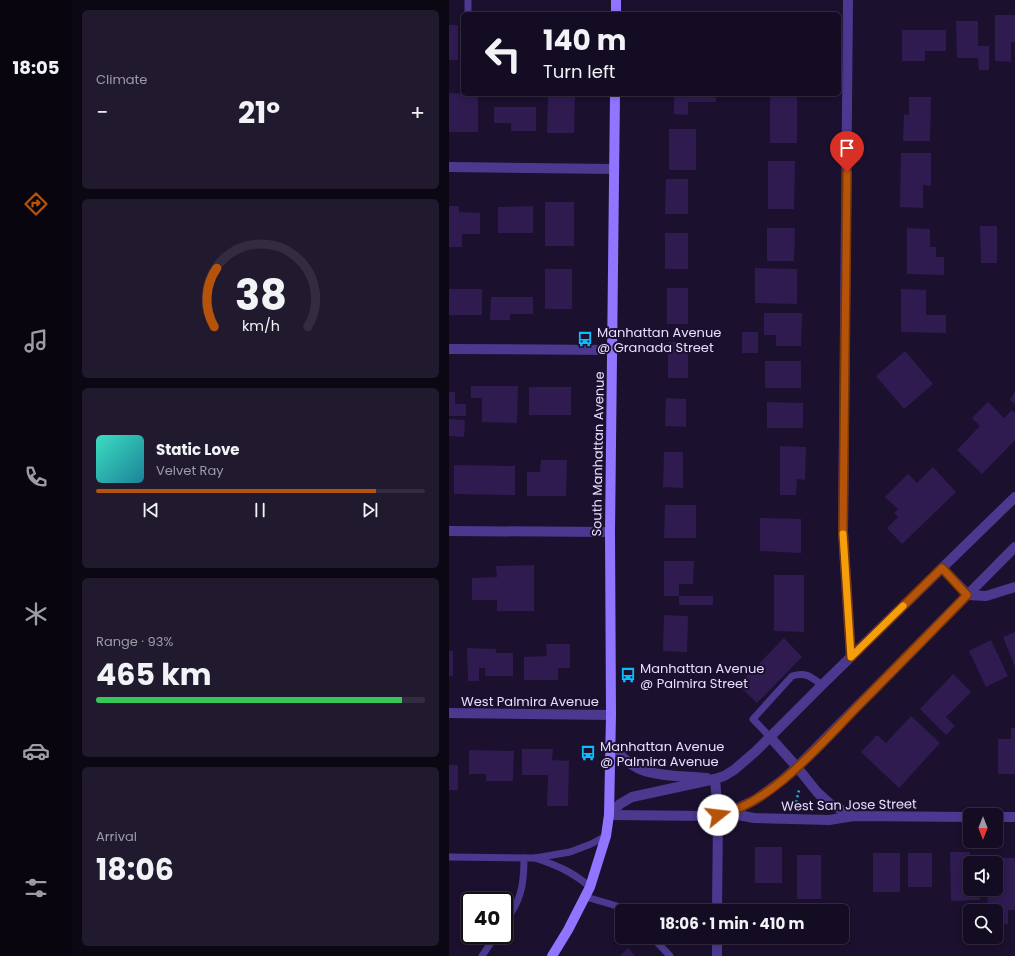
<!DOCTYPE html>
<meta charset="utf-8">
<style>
body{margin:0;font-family:Poppins,sans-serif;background:#211a2f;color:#f1f3f6;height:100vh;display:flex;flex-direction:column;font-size:15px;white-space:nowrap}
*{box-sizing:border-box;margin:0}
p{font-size:13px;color:#9d9ba5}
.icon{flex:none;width:22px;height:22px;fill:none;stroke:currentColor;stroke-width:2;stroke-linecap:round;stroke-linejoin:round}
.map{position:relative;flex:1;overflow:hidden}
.details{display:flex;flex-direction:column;gap:10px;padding:10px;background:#0b0713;width:377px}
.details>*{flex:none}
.banner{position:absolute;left:12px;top:12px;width:380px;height:84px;border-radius:6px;box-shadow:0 2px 6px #0003,0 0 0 1px #332c40;background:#140c22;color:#f1f3f6;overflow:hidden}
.needle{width:26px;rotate:180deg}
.controls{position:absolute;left:514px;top:808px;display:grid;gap:8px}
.controls a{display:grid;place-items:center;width:40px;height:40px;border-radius:6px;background:#140c22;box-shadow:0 2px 6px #0003,0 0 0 1px #332c40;font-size:20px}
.speed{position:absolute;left:12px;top:892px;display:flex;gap:8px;font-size:20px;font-weight:700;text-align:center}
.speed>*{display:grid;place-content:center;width:52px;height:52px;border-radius:50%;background:#140c22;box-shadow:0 2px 6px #0003,0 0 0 1px #332c40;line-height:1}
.speed .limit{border:2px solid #111;border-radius:6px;background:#fff;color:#111}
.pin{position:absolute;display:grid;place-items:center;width:34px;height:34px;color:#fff;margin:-41px -17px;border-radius:50% 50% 50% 0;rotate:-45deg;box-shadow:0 0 4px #0007}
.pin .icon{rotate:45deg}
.me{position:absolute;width:44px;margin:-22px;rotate:74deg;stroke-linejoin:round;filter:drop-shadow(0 0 3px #0008)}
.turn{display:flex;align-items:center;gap:14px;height:84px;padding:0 16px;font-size:18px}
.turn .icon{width:52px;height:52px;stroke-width:2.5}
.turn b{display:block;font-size:28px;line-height:34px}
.big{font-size:30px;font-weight:700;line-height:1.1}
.details .widget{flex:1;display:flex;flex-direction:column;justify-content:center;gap:6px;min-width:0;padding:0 14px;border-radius:6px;background:#211a2f}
.details .dial{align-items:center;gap:0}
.dial svg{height:104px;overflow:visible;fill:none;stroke:#332c40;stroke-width:7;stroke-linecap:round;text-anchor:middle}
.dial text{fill:#f1f3f6;stroke:none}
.song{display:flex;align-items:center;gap:12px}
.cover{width:48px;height:48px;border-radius:6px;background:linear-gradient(135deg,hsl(170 70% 55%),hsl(190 70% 35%))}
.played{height:4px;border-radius:2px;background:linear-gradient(90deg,#b45309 85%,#332c40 85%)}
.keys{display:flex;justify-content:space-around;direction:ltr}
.heat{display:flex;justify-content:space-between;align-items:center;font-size:22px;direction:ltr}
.charge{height:6px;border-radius:3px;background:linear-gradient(90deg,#34c759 93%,#332c40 0)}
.trip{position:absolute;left:166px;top:904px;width:234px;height:40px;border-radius:6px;background:#140c22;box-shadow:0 2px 6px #0003,0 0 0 1px #332c40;font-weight:700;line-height:40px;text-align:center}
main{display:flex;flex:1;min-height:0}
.tabs{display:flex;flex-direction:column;width:72px;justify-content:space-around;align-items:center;background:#08050e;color:#9d9ba5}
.tabs .icon{width:28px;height:28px}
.tabs .active{color:#b45309}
.tabs b{font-size:18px;color:#f1f3f6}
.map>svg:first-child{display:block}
.building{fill:#2f1b50}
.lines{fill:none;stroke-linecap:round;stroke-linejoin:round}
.path{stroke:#2ab6c7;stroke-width:2.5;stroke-dasharray:2 3;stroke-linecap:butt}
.service{stroke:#4b3990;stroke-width:7}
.minor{stroke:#4b3990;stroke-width:10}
.tertiary{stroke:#4b3990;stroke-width:10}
.secondary{stroke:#8f75ff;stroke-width:10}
.route-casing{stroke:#753606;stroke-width:10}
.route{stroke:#b45309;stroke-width:7}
.slow{stroke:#f59e0b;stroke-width:7}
.labels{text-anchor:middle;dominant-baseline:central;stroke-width:4;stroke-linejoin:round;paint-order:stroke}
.poi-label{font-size:13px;fill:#e7deff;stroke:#1b102e;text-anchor:start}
.street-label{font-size:13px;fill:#e7deff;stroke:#1b102e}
</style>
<main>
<nav class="tabs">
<b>18:05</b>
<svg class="icon active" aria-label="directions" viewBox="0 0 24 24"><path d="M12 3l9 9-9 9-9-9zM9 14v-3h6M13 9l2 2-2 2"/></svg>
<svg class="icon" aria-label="music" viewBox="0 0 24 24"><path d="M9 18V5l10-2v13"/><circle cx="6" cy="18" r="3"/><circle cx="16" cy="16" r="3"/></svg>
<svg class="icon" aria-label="phone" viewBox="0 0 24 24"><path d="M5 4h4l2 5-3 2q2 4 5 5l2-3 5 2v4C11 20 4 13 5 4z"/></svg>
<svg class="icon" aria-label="climate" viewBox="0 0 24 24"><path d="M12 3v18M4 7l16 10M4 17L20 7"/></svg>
<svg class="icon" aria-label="car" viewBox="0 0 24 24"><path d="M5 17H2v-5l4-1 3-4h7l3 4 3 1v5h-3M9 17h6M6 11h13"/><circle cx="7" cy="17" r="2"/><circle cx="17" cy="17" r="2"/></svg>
<svg class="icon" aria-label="filters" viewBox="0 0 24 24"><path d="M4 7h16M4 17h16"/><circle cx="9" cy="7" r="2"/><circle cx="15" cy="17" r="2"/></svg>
</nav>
<section class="details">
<div class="widget"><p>Climate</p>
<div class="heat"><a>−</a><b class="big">21°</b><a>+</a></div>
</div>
<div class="widget dial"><svg viewBox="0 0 100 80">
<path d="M14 69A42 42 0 1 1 86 69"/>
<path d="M14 69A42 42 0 0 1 16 24" stroke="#b45309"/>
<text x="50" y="56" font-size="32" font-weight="700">38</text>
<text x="50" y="72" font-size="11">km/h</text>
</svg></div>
<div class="widget">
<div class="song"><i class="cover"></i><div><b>Static Love</b><p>Velvet Ray</p></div></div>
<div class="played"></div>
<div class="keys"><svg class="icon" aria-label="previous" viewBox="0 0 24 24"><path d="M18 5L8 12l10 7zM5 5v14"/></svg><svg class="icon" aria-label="pause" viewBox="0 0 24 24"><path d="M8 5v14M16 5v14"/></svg><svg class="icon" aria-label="next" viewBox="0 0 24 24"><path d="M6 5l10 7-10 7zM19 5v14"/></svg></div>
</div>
<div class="widget"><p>Range · 93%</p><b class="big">465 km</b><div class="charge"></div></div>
<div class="widget"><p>Arrival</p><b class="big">18:06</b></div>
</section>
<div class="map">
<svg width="566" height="956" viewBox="0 0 566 956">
<rect width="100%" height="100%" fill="#1b102e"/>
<g class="building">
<path d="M546 15H566V42H562V62L546 61Z"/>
<path d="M507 21H529V46H540V70H530L529 58H508Z"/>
<rect x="0" y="25" width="9" height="35"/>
<path d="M453 30H497V51H476V61H453Z"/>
<path d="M0 93 29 94V132H0Z"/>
<path d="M99 94H126L125 133H98Z"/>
<path d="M225 94H267V102H239V115L225 114Z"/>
<rect x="321" y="95" width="27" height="48"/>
<path d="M460 97H482L481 141H454L455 114 460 115Z"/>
<path d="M45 107H87V131H62V123H45Z"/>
<rect x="220" y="129" width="27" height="41"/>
<path d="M452 153H482V186L474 185V208L451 207Z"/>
<path d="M319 161H346L345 209H319Z"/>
<path d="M217 179H239V214H216Z"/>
<rect x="96" y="202" width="29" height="44"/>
<path d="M0 206H10V212L31 213V234H13V247H0Z"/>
<path d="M84 206V233H49V207Z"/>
<path d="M531 226H548V263H532Z"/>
<path d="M318 228H346L345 261H318Z"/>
<path d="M458 228 481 229V247H487V257H495V275L458 274Z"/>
<rect x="216" y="233" width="23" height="36"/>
<path d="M306 268 348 269V304L306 303Z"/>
<rect x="96" y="269" width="27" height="40"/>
<rect x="218" y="288" width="21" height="36"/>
<rect x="0" y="289" width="33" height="26"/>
<path d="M452 289 477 290V315H497V333L452 332Z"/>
<path d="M42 297H84V314H61V320H41Z"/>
<path d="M315 313H353L352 346H327V335H315Z"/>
<rect x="293" y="332" width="16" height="21"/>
<rect x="219" y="342" width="20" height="36"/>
<path d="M456 351 484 384 455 409 427 376Z"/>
<rect x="316" y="361" width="36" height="27"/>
<path d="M22 386H69L68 423 33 422V398H22Z"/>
<rect x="80" y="387" width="42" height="28"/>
<path d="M566 391V404L561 400Z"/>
<path d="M0 392H6V404H17V416H0Z"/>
<path d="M217 398 237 399V427L216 426Z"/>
<path d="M318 402 354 403V428H318Z"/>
<path d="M539 402 555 418 563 410 566 413V440L533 474 508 450 531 426 523 418Z"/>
<path d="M0 419 16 420 15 437 0 436Z"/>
<path d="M331 446 357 447 356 480 348 479 347 495H331Z"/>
<path d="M215 452H234V488L214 487Z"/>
<path d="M92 460H118L117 496H78V472H91Z"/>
<path d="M5 465 66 466V495L5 494Z"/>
<path d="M484 467 507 492 453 544 438 528 449 517 445 513 449 509 436 497 459 474 468 483Z"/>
<path d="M216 505H247V538H215Z"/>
<path d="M311 518 352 519V553L311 551Z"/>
<path d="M215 561H245L244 584H230V596H215Z"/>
<path d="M85 565V611H48V600H23V578L48 577 47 566Z"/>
<path d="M325 575H355V632L325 631Z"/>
<rect x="230" y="596" width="34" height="9"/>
<path d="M215 615 239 616 238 652 214 651Z"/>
<path d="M566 632V667L554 637Z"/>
<path d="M335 638 353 657 308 703 289 685Z"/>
<path d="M542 640 559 676 537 687 520 651Z"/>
<path d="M97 644H121V668H109V680H75V657L98 656Z"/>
<path d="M18 648 47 649V653H64V676H36V668H30V681H19Z"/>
<rect x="0" y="651" width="4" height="25"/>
<path d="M504 674 522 692 497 717 506 726 497 735 471 709Z"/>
<path d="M462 716 491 743 450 788 412 752 428 735 437 743Z"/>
<path d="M562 728H566V774H549V739H562Z"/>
<path d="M73 749H104L103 760 120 761 119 806H98L99 775H73Z"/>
<path d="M20 750 65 751 64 781H37V774H20Z"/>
<rect x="0" y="765" width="9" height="25"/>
<rect x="306" y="847" width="27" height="36"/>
<path d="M501 852H521V889H531V900L502 901Z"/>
<rect x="424" y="853" width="27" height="39"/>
<rect x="459" y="853" width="24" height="34"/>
<rect x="348" y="855" width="24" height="44"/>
<path d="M538 858H566V910H559V924H547V911H539L538 889H547V863H538Z"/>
<path d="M179 948 186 956H171Z"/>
</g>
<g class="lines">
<path class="path" d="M346 807 350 790"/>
<g class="service">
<path d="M19 14V0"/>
<path d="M321 737 304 719 343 676C357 672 361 676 373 685"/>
<path d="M0 857 86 858 121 852 142 844 157 836"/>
<path d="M86 858C107 865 124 872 141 887"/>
<path d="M137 897 168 906 174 911"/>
<path d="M55 924C72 900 75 887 75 858"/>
<path d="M203 937 221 956"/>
<path d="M33 956 47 935"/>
</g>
<g class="minor">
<path d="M399 0 394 532 402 657"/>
<path d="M0 167 165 169"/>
<path d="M0 349 163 350"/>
<path d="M0 531 161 532"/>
<path d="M519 595 537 596 566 587"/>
<path d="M0 713 162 715"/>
<path d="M321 737 348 767 368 792 381 804 405 816"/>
<path d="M266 779 269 815 268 911"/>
<path d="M278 813 305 818 380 820 405 816 521 817"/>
<path d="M547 817H566"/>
<path d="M268 956V937"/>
</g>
<g class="tertiary">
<path d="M493 568 519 595"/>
<path d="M162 745C170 754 180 765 193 770 213 777 237 776 258 778"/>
<path d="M160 815 171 804 183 797 266 779 275 776 285 770 307 751 373 685 566 497"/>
<path d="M160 815 259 816 278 813 306 800 332 781 348 767 566 547"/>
</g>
<g class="secondary">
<path d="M167 14V0"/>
<path d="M103 956 119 930 141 887 157 836 160 815 162 715 161 532 166 94"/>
</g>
</g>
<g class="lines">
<defs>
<path id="route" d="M269 815C323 804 374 741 412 703 448 667 483 631 518 595L493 568 402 657 394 532 398 172"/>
</defs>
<use href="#route" class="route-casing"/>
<use href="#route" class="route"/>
<path class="slow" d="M394 534 402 657 454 606"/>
</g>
<defs>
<symbol id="bus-bare" viewBox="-9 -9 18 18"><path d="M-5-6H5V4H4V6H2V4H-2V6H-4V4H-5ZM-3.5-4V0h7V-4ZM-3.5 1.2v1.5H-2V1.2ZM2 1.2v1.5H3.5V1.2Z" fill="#0abdff" stroke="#1b102e" stroke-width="2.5" paint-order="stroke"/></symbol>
</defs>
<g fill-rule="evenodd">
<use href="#bus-bare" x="125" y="328" width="22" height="22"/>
<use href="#bus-bare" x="168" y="664" width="22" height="22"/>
<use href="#bus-bare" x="128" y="742" width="22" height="22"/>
</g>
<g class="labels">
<g class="poi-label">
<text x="148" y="332">Manhattan Avenue<tspan x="148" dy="15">@ Granada Street</tspan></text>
<text x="191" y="668">Manhattan Avenue<tspan x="191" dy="15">@ Palmira Street</tspan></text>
<text x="151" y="746">Manhattan Avenue<tspan x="151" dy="15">@ Palmira Avenue</tspan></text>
</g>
<g class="street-label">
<text transform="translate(149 454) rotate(-89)">South Manhattan Avenue</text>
<text x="81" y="701">West Palmira Avenue</text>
<text transform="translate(400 805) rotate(-1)">West San Jose Street</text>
</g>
</g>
</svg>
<div class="controls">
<a><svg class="needle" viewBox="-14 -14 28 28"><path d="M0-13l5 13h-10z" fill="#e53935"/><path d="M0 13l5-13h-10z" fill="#9d9ba5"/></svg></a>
<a><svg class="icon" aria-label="sound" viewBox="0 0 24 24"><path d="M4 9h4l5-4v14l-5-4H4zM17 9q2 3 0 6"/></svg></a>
<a><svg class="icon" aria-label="search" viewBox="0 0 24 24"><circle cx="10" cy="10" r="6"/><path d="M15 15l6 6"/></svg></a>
</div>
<div class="speed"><div class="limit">40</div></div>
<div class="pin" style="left:398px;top:172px;background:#d93025"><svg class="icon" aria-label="arrive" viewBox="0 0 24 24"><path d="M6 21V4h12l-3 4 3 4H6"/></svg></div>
<svg class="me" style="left:269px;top:815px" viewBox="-20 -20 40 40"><circle r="19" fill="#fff"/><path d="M0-13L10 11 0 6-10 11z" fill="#b45309"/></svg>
<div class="trip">18:06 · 1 min · 410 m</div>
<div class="banner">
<div class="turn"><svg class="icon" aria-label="left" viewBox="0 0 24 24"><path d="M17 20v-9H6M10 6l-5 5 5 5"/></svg><div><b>140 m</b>Turn left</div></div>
</div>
</div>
</main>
